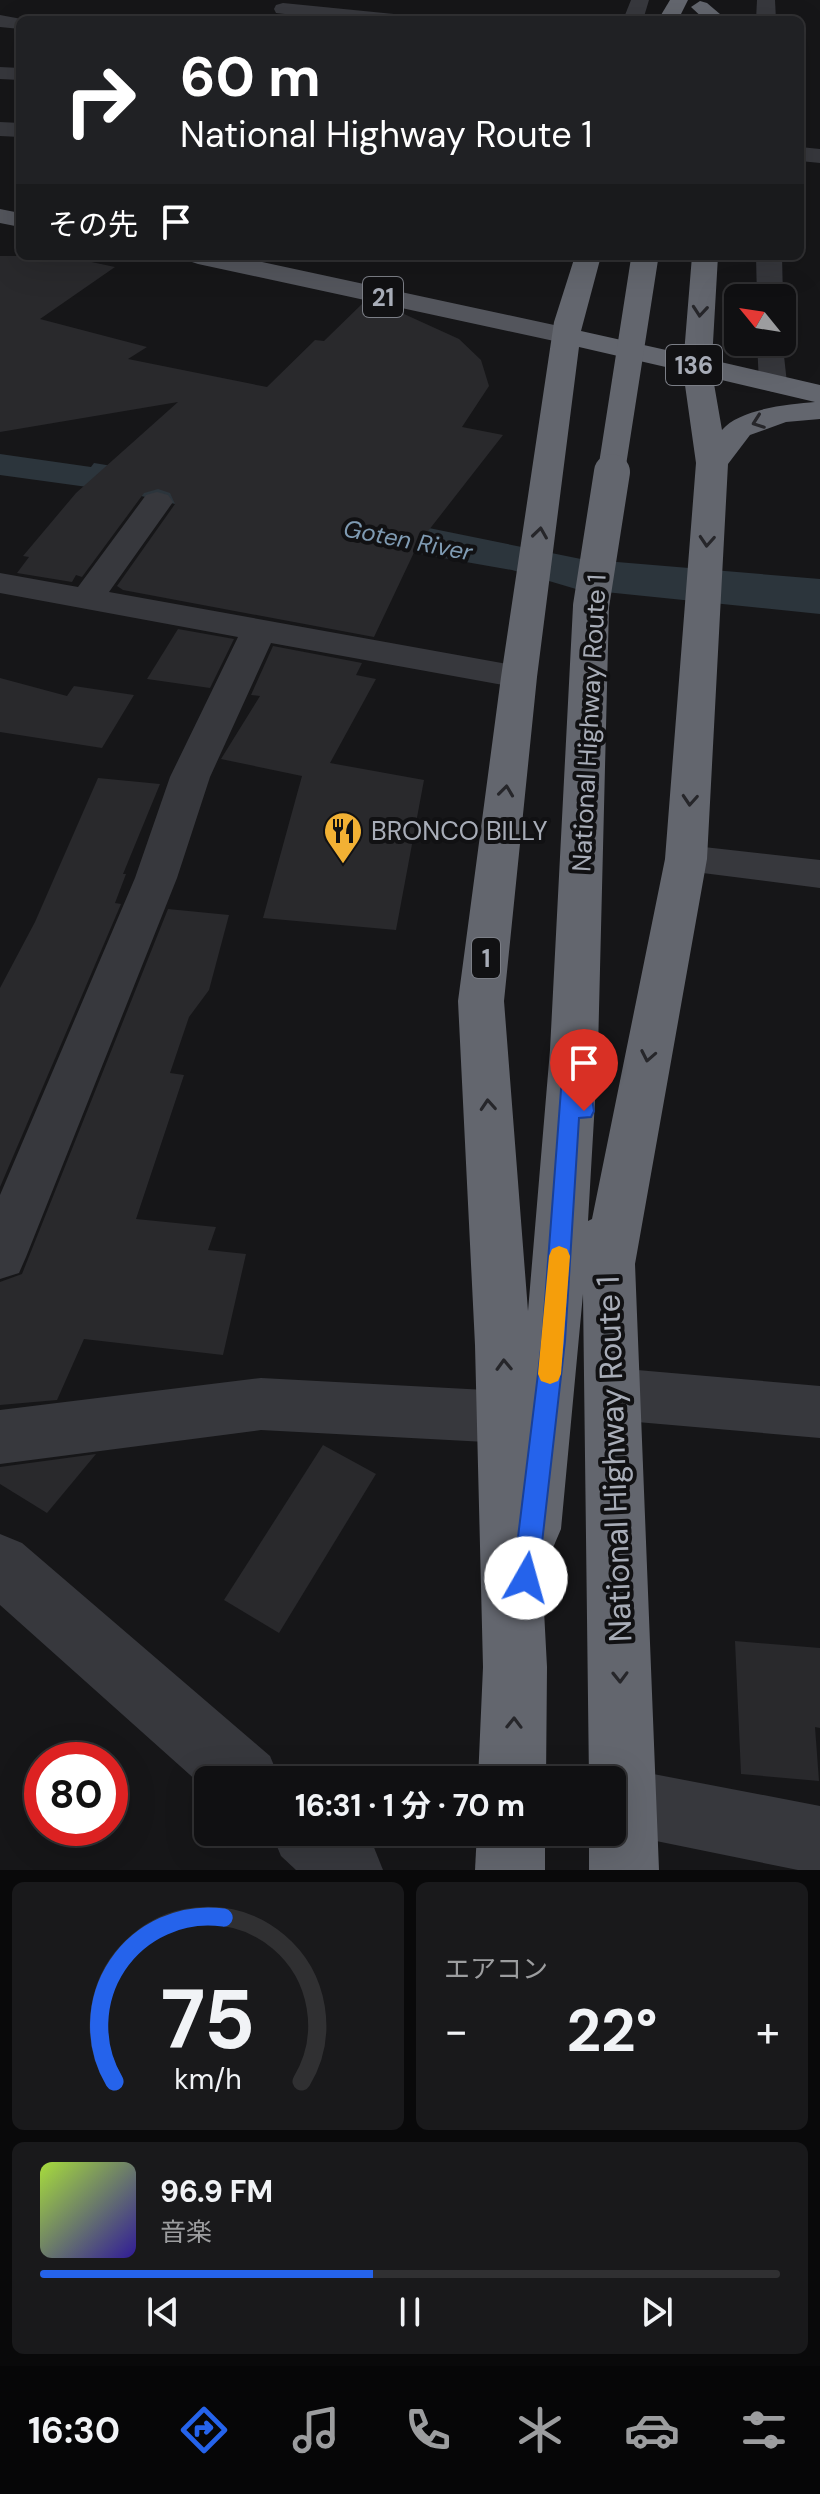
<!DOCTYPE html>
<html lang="ja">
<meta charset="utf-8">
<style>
body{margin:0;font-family:"DM Sans","Noto Sans JP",sans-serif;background:#19191b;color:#f1f3f6;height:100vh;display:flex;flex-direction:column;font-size:30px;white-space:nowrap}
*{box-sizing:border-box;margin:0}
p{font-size:26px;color:#9c9d9f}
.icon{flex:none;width:44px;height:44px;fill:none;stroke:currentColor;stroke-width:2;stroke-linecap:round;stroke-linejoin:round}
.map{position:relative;height:1870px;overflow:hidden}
.side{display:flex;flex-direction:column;gap:12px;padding:12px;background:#09090a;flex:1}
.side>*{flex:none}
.banner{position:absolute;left:16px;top:16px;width:788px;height:244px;border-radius:12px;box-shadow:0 8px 32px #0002,0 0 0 2px #303032;background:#202124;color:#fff;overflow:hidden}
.needle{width:52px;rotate:300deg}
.buttons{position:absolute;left:724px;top:284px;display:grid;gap:16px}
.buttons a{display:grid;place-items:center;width:72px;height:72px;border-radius:12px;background:#101012;box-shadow:0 8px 32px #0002,0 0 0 2px #303032;font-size:40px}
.speed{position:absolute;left:24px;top:1742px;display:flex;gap:16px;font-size:40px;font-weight:700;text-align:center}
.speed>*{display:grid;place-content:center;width:104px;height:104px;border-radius:50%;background:#101012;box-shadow:0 8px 32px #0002,0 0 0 2px #303032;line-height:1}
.speed .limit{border:12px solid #d22;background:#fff;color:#111}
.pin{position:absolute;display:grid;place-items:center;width:68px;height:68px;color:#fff;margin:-82px -34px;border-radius:50% 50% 50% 0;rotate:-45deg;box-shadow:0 0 8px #0007}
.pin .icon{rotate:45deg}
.me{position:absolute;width:88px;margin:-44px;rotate:7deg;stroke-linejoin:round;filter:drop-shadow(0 0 6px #0008)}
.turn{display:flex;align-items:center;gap:28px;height:168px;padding:0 32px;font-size:36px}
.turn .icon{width:104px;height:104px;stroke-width:2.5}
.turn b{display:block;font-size:56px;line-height:68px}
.then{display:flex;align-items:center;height:76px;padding:0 32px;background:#0003;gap:16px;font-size:30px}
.big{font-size:60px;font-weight:700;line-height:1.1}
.side .tile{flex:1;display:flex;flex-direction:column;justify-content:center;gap:12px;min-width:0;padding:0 28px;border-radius:12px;background:#19191b}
.side .dial{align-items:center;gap:0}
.dial svg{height:208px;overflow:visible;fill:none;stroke:#303032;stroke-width:7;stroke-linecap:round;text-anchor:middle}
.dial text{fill:#f1f3f6;stroke:none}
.song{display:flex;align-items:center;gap:24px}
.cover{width:96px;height:96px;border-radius:12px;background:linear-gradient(135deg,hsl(80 70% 55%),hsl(250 70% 35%))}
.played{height:8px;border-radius:4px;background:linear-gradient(90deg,#2563eb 45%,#303032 45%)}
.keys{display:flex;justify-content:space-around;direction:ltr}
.heat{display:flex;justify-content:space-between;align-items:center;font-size:44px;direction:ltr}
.side .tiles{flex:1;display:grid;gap:12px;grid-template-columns:1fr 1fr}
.tile:last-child{grid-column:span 2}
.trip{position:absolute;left:194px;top:1766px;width:432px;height:80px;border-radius:12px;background:#101012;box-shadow:0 8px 32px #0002,0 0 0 2px #303032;font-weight:700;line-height:80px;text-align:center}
.tab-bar{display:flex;height:128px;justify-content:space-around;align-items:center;background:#060607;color:#9c9d9f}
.tab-bar .icon{width:56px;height:56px}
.tab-bar .selected{color:#2563eb}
.tab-bar b{font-size:36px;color:#f1f3f6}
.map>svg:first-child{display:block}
.water{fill:#2c353c}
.building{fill:#29292c}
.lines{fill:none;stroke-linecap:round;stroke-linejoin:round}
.minor{fill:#37383d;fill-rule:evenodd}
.major{fill:#53555c;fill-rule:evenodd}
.highway{fill:#63666e;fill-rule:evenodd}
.highway-bridge-far1{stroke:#63666e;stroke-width:27}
.highway-bridge{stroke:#63666e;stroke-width:36}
.oneway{stroke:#26262a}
.route{fill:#2563eb;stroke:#184099;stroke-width:2}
.slow{fill:#f59e0b}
.labels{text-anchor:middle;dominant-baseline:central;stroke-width:8;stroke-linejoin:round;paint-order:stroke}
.shield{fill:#111113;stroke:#7b7e86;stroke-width:2}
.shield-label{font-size:24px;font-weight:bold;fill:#a8adb8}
.far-water-label{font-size:24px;font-style:italic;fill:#7f9bb3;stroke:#111113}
.street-label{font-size:26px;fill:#a8adb8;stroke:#111113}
.poi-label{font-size:26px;fill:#a8adb8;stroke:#111113;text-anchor:start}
.near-street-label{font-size:32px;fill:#a8adb8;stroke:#111113}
</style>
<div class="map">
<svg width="820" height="1870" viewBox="0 0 820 1870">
<rect width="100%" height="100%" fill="#161618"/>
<path class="water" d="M0 454 91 467 94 463 178 477 581 559 820 579V614L576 589 512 570 295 532 124 492 0 475Z"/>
<g class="building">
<path d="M0 256H63L115 267 40 319 147 347 128 359 267 387 315 340 324 341 363 303 393 309 459 339 481 360 489 386 462 427 503 435 418 544 374 637 123 590 117 586 175 504 170 493 158 489 144 493 82 577 76 575 72 582 17 573 29 557 23 556 76 493 178 402 0 432Z"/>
<path d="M178 629 234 639 210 688 147 679Z"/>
<path d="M273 646 362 663 356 675 376 679 330 763 424 780 396 930 263 918 302 776 221 759 260 696 251 695Z"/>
<path d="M0 678 67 696 74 686 134 695 102 748 0 732Z"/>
<path d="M98 778 160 784 123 874H126L115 903 121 904 0 1187V988L35 922Z"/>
<path d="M168 909 229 915 209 990 189 1017 170 1073 184 1075 136 1219 216 1227 208 1250 246 1254 223 1355 84 1339 57 1400 0 1405V1282L22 1274Z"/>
<path d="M323 1445 376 1474 279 1633 224 1600Z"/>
<path d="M96 1454 47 1513 0 1484V1467Z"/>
<path d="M735 1641 820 1648V1728L815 1727 819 1781 741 1774Z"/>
</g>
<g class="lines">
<g class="minor">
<path d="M631 0H649L643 20H623Z"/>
<path d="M757 0H775L776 20H756Z"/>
<path d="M283 3 394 14 404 20H337L276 13 274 9 276 5Z"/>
<path d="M0 15 27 20H20V29L0 27Z"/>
<path d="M0 67 20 68V80L0 79Z"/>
<path d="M0 122 20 123V137L0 136Z"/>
<path d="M800 147 820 149V163L800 161Z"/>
<path d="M756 256H782L783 298 782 300 757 298Z"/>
<path d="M782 338 787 383 783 389 773 392 763 389 759 383 757 342H782Z"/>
<path d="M157 492 168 495 173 502 109 592 519 666 532 669 537 677 532 685 519 688 271 643 210 777 177 878 26 1257 19 1273 0 1279V1195L135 878 170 777 238 637 0 593V573L78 587 146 495Z"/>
<path d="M686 845 820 860V888L671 869 665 859 671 849Z"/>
<path d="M614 1368 820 1386V1438L614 1420 594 1412 586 1394 594 1376Z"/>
<path d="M261 1378 505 1391 525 1398 534 1417 525 1436 505 1443 261 1430 0 1464V1410Z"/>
<path d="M0 1534 22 1543 270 1756 280 1780H208V1791L0 1605Z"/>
<path d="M622 1768 820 1806V1870H798L612 1832V1780H597Z"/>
<path d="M271 1832H357L373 1845 383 1870H296L281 1856Z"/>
</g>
<g class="major">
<path d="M0 209 20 213V227L0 223Z"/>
<path d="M185 256H234L568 328 578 330 582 336 578 342 568 344 198 264 189 261Z"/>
</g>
<g class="highway">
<path d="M670 0H688L678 20H658Z"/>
<path d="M700 1 707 3 727 20H705L691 7Z"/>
<path d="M575 256H601L581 331 684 354 692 256H718L712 360 820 385V419L786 422 750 435 728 464 707 859 635 1264 659 1870H589V1832H612V1780H589L583 1294 561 1529 552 1550 541 1554 547 1667 546 1780H478L483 1667 475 1345 458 1001 501 677 554 322ZM579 347 683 371 696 463 665 859 592 1219 588 1221 598 1050 609 606 603 599 591 595 579 599 573 606 550 1050 528 1311 504 1001 537 677ZM713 378 815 402C789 404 739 409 722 430Z"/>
<path d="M477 1832H545V1870H475Z"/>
</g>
<path class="highway-bridge-far1" d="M611 474 645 256"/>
<path class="highway-bridge" d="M591 606 612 472"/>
</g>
<defs><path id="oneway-chevron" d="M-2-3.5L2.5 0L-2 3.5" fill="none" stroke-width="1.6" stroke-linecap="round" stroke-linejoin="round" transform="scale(2)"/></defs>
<g class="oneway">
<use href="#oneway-chevron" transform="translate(700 311) rotate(95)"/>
<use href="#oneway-chevron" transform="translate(758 422) rotate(160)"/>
<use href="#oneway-chevron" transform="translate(540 533) rotate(-82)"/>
<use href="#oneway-chevron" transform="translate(707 541) rotate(94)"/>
<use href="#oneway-chevron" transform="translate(506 791) rotate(-83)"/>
<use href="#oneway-chevron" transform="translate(690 800) rotate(94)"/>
<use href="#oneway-chevron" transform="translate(648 1056) rotate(101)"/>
<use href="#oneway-chevron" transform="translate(488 1105) rotate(-94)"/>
<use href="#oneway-chevron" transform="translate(504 1365) rotate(-92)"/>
<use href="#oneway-chevron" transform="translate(620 1677) rotate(89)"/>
<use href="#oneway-chevron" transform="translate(514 1723) rotate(-89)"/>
</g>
<path class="route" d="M574 1043 581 1045 584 1050 594 1111 591 1117 579 1118 565 1341 538 1578 535 1587 526 1590 517 1587 513 1578 542 1341 564 1050 567 1045Z"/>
<path class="slow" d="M559 1246 567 1249 570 1256 561 1374 558 1381 550 1384 541 1381 538 1374 549 1256 552 1249Z"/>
<defs>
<symbol id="restaurant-pin" viewBox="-11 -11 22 30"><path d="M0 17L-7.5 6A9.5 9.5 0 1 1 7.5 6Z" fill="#f2b134" stroke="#111113"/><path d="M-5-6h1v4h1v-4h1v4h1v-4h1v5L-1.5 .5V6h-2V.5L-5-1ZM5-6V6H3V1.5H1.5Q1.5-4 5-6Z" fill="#111"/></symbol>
</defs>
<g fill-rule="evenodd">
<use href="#restaurant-pin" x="321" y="809" width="44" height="60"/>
</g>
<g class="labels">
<g class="shield">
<rect x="363" y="277" width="40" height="40" rx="6"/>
<rect x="666" y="345" width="56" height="40" rx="6"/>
<rect x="472" y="938" width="28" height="40" rx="6"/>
</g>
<g class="shield-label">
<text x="383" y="297">21</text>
<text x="694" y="365">136</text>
<text x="486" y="958">1</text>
</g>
<g class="far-water-label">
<text transform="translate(408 540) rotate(11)">Goten River</text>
</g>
<g class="street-label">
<text transform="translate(589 723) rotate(-87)">National Highway Route 1</text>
</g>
<g class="poi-label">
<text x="371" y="831">BRONCO BILLY</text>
</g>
<g class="near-street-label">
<text transform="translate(614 1459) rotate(-92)">National Highway Route 1</text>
</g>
</g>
</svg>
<div class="buttons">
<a><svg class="needle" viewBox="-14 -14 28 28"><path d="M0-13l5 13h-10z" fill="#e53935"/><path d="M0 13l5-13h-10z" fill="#9c9d9f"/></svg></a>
</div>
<div class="speed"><div class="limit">80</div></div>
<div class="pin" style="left:584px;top:1111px;background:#d93025"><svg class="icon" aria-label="arrive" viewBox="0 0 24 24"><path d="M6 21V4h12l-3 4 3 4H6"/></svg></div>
<svg class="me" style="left:526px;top:1578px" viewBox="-20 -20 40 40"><circle r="19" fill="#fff"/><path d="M0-13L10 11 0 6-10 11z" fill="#2563eb"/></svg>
<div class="trip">16:31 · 1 分 · 70 m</div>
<div class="banner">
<div class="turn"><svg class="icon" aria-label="right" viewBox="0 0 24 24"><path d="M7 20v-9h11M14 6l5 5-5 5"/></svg><div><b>60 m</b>National Highway Route 1</div></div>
<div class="then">その先<svg class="icon" aria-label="arrive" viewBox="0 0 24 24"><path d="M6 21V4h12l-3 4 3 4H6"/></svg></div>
</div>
</div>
<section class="side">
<div class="tiles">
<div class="tile dial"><svg viewBox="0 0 100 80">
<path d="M14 69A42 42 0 1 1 86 69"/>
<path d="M14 69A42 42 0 0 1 56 6" stroke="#2563eb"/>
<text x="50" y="56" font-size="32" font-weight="700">75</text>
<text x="50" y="72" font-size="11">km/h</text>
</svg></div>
<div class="tile"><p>エアコン</p>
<div class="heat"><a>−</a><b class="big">22°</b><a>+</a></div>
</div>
<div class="tile">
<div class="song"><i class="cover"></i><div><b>96.9 FM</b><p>音楽</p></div></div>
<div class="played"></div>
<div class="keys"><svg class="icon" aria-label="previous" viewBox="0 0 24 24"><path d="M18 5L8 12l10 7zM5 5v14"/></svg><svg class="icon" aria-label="pause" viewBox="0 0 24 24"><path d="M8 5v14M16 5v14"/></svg><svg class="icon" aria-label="next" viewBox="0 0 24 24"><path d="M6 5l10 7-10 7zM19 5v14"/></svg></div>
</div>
</div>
</section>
<nav class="tab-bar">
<b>16:30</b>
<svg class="icon selected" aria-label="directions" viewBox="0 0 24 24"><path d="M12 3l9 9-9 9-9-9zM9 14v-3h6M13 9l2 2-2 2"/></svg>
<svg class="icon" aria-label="music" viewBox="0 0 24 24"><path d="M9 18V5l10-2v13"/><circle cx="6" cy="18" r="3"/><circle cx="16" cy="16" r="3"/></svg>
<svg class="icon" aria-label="phone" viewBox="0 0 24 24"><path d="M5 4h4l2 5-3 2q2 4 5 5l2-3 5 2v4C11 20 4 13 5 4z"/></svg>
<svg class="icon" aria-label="climate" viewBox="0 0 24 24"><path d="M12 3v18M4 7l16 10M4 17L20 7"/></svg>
<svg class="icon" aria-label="car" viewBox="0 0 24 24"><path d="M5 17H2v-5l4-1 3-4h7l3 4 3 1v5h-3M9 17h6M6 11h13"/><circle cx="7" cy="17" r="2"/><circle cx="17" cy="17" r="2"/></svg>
<svg class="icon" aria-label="filters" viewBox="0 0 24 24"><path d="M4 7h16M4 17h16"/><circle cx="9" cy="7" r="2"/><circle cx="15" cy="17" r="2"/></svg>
</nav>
